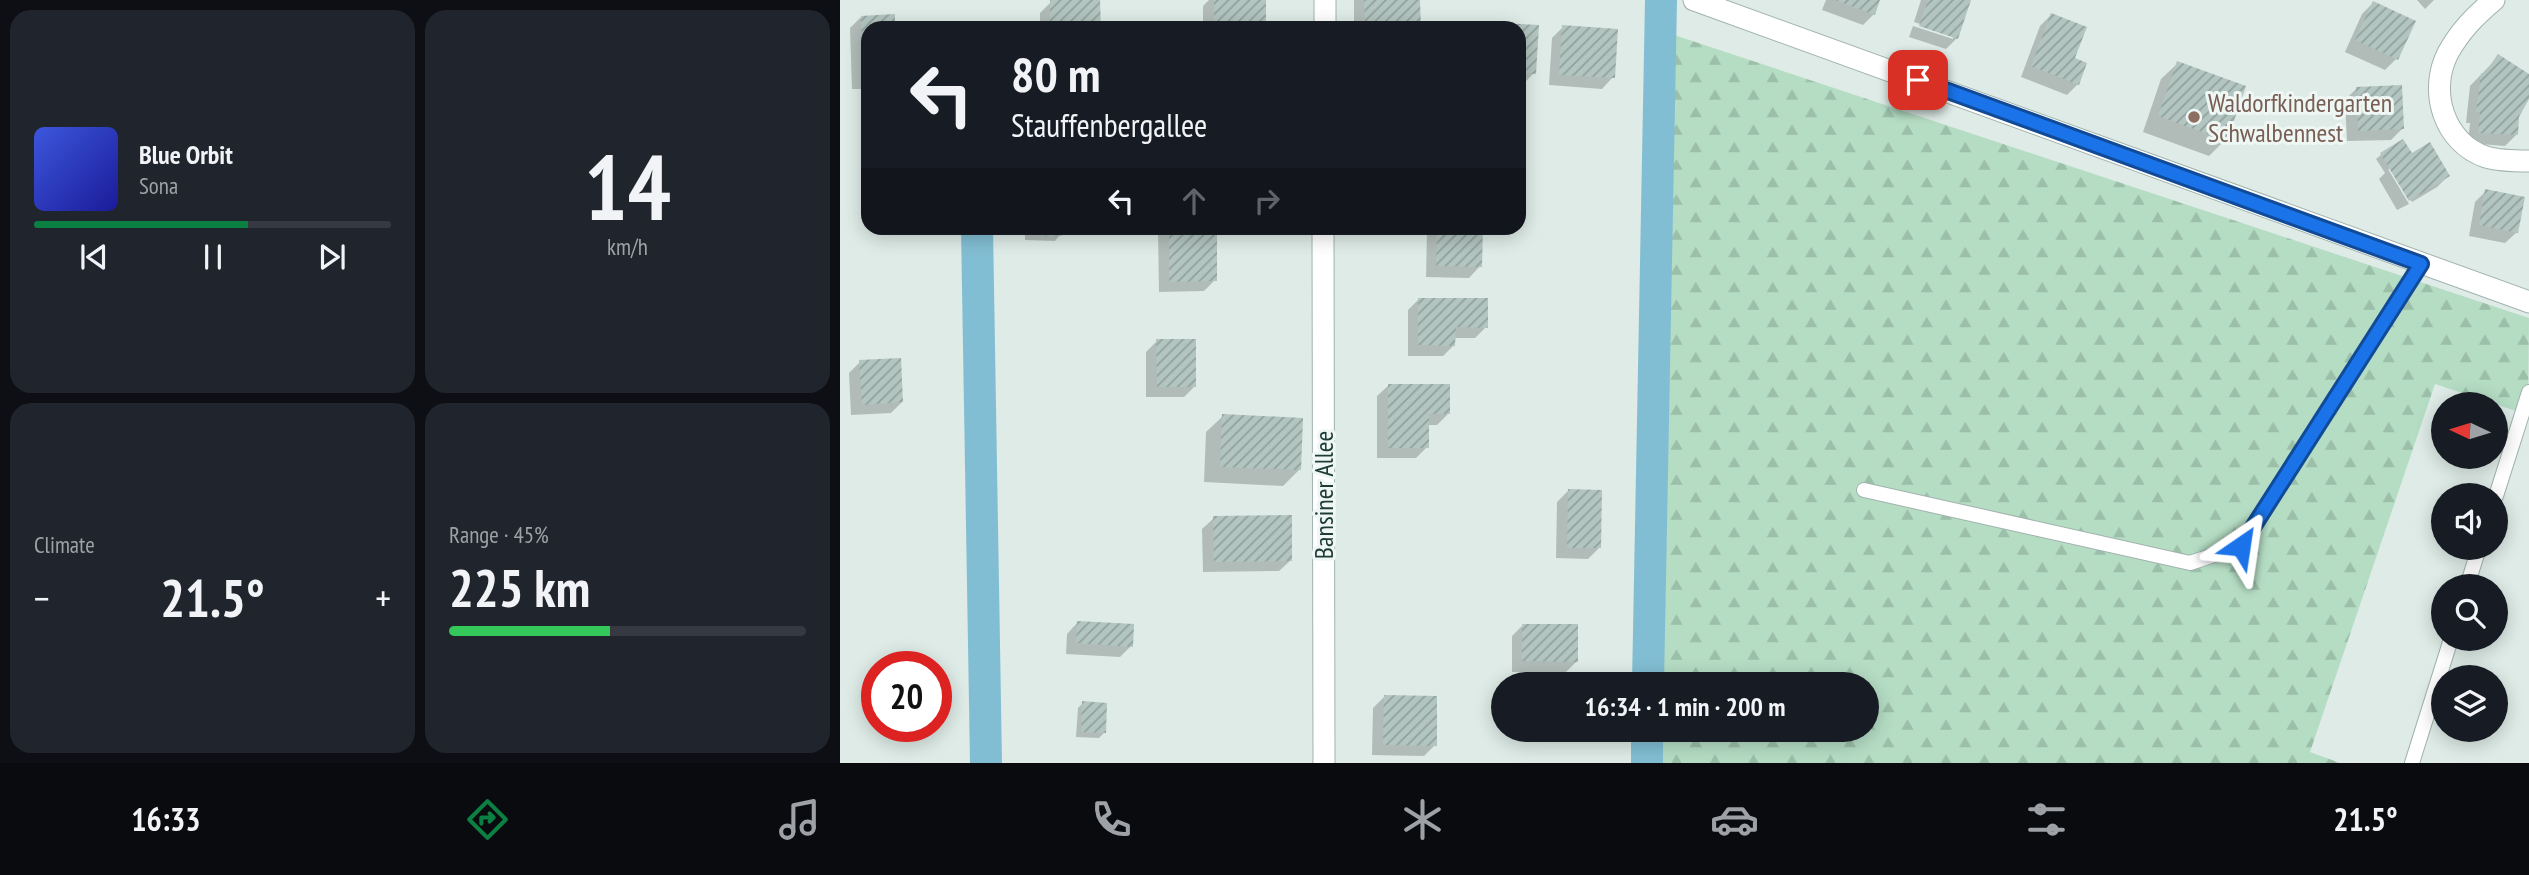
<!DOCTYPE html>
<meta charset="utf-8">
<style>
body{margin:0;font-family:"PT Sans Narrow",sans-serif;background:#20242c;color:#f1f3f6;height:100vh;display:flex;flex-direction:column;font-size:26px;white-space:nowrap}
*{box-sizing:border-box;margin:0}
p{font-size:23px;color:#9ea1a6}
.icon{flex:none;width:38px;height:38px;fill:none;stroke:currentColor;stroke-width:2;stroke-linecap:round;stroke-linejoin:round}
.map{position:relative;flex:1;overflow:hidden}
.details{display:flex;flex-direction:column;gap:10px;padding:10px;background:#0d0f14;width:840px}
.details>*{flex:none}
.top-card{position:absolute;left:21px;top:21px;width:665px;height:214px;border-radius:21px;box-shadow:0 4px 18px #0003;background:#171b24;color:#f1f3f6;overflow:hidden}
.needle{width:46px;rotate:274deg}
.tools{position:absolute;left:1591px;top:392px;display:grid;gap:14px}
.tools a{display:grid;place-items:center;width:77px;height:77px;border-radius:50%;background:#171b24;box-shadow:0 4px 18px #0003;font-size:35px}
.speed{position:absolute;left:21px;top:651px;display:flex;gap:14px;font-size:35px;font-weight:700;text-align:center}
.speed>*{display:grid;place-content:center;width:91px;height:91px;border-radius:50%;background:#171b24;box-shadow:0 4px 18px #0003;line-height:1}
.speed .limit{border:10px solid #d22;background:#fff;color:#111}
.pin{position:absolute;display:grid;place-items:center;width:60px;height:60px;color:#fff;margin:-30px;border-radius:14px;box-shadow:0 4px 10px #0006}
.me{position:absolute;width:77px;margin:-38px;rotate:32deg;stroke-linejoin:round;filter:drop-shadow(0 0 5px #0008)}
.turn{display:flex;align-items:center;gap:24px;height:147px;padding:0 35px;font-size:32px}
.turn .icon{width:91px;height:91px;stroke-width:2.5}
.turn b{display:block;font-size:49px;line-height:60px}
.lanes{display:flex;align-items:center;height:66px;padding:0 35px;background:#0003;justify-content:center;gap:35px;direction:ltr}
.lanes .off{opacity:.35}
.big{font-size:52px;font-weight:600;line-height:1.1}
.details .tile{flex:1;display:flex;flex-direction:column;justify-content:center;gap:10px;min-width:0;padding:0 24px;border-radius:21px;background:#20242c}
.details .dial{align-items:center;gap:0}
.dial b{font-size:91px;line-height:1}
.song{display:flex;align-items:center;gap:21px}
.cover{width:84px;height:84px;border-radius:10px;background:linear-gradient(135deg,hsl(230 70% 55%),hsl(240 70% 35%))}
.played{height:7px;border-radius:4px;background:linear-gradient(90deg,#0b8043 60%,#363941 60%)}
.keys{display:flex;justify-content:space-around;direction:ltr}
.heat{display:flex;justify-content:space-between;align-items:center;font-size:38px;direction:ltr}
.charge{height:10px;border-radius:5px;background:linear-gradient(90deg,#34c759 45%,#363941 0)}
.details .tiles{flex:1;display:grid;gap:10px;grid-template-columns:repeat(2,1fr)}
.trip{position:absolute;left:651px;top:672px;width:388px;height:70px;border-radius:35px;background:#171b24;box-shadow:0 4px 18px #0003;font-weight:600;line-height:70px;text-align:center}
.tab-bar{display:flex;height:112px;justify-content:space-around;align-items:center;background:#090b0e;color:#9ea1a6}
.tab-bar .icon{width:49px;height:49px}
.tab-bar .selected{color:#0b8043}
.tab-bar b{font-size:32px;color:#f1f3f6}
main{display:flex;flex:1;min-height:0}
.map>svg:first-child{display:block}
.forest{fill:url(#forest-firs)}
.shadow{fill:#0003}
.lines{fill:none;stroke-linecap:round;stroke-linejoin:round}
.canal{stroke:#82bed3;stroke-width:32}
.building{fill:url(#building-hatch)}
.service-casing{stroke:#a1b3ae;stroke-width:16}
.minor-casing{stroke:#a1b3ae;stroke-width:23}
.service{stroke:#fff;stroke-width:14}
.minor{stroke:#fff;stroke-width:21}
.route-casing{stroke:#114b97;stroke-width:18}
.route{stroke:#1a73e8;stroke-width:12}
.education-dot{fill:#8d6e63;stroke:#eef7f4;stroke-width:2.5}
.labels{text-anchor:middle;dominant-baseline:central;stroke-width:6;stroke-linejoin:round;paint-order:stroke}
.education-label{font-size:26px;fill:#785e54;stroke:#eef7f4;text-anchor:start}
.street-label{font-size:26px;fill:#1f3b36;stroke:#eef7f4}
</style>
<main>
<section class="details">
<div class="tiles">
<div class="tile">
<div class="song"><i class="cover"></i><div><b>Blue Orbit</b><p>Sona</p></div></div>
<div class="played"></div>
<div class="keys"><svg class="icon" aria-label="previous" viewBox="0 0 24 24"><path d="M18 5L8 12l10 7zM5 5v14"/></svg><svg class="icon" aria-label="pause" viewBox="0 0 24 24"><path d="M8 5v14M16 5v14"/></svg><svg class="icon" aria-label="next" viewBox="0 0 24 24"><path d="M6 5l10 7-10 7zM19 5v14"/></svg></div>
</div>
<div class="tile dial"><b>14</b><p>km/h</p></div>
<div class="tile"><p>Climate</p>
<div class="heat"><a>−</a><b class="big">21.5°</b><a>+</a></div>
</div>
<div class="tile"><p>Range · 45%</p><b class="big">225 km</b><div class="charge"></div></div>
</div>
</section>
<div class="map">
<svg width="1689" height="763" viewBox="0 0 1689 763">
<defs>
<pattern id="forest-firs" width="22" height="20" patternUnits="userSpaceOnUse" patternTransform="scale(1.75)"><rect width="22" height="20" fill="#b5ddc4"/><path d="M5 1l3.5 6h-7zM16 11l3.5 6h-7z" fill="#9bbfa9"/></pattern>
<pattern id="building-hatch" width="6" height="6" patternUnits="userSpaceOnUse" patternTransform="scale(1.75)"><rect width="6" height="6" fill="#b3c5c0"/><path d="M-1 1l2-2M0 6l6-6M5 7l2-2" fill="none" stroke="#91a19d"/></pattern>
</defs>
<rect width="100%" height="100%" fill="#deebe6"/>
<path class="forest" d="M822 31 1689 318 1688 415 1595 384 1470 752 1500 763H807V730H1027V684H808Z"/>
<g class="shadow">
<path d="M369 0H424V28H363V6Z"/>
<path d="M514 0H578L579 28H514Z"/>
<path d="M986 0H1039L1034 14 1023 25 982 10Z"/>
<path d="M1081 0H1126L1117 38 1106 49 1069 37 1073 26 1113 39V35L1074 22Z"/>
<path d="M1577 0H1594L1585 9Z"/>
<path d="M211 2 259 28H200V13Z"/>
<path d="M1533 3 1574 22 1556 59 1545 70 1505 52 1522 14Z"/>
<path d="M1211 15 1232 59 1238 84 1227 95 1181 77 1200 26Z"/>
<path d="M21 17 54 28H28V89H12L10 28Z"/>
<path d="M640 24 697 26 694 73 683 84H679V28H636Z"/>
<path d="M723 27 773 77 762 89 709 85 712 38Z"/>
<path d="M1659 56 1689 77V96L1678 116 1676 135 1665 146 1628 143 1630 123H1626L1630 86Z"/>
<path d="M1338 63 1385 140 1369 156 1303 132 1321 79Z"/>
<path d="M1516 89 1562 129 1551 140 1507 141 1505 100Z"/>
<path d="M1542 154 1571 156 1608 176 1597 187 1572 202 1552 169H1548L1569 204 1557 210 1539 179 1545 173 1536 159Z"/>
<path d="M1646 191 1677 232 1665 243 1629 236 1635 202Z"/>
<path d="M185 228H220V235L215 241 185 240Z"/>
<path d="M322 228H375V280L364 291 319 292 318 231Z"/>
<path d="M590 228H641L640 266 629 278 586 277 587 231Z"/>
<path d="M579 299 646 327 635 338H614V345L603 356H568V310Z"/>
<path d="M317 341 355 386 344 397H306V352Z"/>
<path d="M20 362 62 402 51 413 11 415 9 373Z"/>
<path d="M549 385 608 414 597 425H587V447L576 458H537V396Z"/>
<path d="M383 416 459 470 443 486 364 482 366 432Z"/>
<path d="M728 491 759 548 748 559 716 558 717 502Z"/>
<path d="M374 518 451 560 439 571 363 572 362 529Z"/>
<path d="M238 622 291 646 280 657 226 654 227 634Z"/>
<path d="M683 625 736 662 725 673 672 672V636Z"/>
<path d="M544 697 595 745 584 756 532 755 533 708Z"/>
<path d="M243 703 264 733 259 738 236 737 238 708Z"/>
</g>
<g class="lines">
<g class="canal">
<path d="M137 228 146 763"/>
<path d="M808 684 821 0"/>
<path d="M807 763V730"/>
</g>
</g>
<g class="building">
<path d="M210 0H260L261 28H210Z"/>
<rect x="374" y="0" width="52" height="28"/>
<path d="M524 0H580L581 28H525Z"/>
<path d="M995 0H1040L1035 15Z"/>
<path d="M1088 0H1131L1118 39 1079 26Z"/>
<path d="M1533 1 1576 21 1558 60 1515 40Z"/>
<path d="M1211 13 1247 27 1235 58 1247 63 1239 85 1191 66Z"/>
<path d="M55 14V28H28V79H23L21 16Z"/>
<path d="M640 22 699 25 696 74 679 73V28H639Z"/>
<path d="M722 25 778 29 775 78 719 75Z"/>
<path d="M1658 54 1689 74V99L1679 117 1678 135 1638 133 1640 112H1636L1641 73H1645Z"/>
<path d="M1337 61 1406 86 1387 141 1318 116Z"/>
<path d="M1562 85 1564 129 1518 131 1516 87Z"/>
<path d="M1563 139 1572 153 1590 142 1610 176 1569 201 1540 153Z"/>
<path d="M1645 189 1685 197 1678 233 1639 225Z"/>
<path d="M189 228H222V236L189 235Z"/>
<path d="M329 228H377V281L329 282Z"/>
<path d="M597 228H643L642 267 596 266Z"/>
<path d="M578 298H648V328L616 327 615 346 578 345Z"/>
<path d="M316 339H356V387H317Z"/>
<path d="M61 358 63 402 22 405 19 360Z"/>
<path d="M548 384H610V414H589V448H548Z"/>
<path d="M382 414 463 418 461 470 380 467Z"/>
<path d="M728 489 762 490 761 548H727Z"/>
<path d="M452 515V561L374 562 373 516Z"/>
<path d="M237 621 294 624 293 647 236 643Z"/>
<path d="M682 624H738V662L682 661Z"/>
<path d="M544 695 597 696V746L543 745Z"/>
<path d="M242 701 267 703 266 733 241 732Z"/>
</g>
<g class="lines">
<defs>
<g id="service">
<path d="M1024 490 1350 563 1401 546 1581 264"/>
<path d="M1656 496 1689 392"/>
<path d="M1627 586 1639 548"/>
<path d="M1572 763 1611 639"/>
</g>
<g id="minor">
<path d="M854 0 1689 302"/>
<path d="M1654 0C1635 16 1620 31 1608 53 1588 91 1604 143 1646 157 1659 161 1675 161 1689 161"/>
<path d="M485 28V0"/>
<path d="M483 228 484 763"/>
</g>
</defs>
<use href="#service" class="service-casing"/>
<use href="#minor" class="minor-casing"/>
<use href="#service" class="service"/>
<use href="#minor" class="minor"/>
</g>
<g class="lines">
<defs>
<path id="route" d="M1078 80 1581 264 1401 546"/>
</defs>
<use href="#route" class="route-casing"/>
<use href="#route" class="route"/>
</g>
<circle class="education-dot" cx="1354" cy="117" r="7"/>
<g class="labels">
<g class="education-label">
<text x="1368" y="102">Waldorfkindergarten<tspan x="1368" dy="30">Schwalbennest</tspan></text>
</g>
<g class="street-label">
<text transform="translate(483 495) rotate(-90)">Bansiner Allee</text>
</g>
</g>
</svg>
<div class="tools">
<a><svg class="needle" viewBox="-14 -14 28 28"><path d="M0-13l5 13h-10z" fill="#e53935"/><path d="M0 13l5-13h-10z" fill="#9ea1a6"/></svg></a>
<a><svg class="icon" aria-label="sound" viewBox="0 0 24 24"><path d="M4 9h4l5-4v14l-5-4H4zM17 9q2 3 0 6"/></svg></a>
<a><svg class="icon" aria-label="search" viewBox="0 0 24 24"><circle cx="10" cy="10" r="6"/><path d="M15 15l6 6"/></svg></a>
<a><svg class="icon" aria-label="layers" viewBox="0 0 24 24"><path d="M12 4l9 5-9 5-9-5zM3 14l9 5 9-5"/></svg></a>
</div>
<div class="speed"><div class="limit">20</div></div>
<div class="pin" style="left:1078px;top:80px;background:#d93025"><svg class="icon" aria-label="arrive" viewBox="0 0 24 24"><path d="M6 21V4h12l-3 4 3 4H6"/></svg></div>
<svg class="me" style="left:1401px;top:546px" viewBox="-20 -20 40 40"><path d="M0-17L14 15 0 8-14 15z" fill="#1a73e8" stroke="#fff" stroke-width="4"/></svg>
<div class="trip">16:34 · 1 min · 200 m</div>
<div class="top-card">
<div class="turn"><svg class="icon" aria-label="left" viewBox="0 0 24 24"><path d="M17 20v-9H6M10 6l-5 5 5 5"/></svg><div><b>80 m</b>Stauffenbergallee</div></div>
<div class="lanes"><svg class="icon" aria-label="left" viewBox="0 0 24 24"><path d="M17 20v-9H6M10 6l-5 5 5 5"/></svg><svg class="icon off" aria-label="ahead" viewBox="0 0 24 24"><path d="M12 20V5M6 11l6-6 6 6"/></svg><svg class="icon off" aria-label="right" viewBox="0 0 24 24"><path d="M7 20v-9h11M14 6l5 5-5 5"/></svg></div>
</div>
</div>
</main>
<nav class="tab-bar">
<b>16:33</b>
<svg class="icon selected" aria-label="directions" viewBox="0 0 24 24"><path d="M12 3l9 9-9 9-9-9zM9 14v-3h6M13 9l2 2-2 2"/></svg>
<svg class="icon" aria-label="music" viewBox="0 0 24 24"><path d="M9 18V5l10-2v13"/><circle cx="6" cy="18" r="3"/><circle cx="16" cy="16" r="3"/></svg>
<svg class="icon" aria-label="phone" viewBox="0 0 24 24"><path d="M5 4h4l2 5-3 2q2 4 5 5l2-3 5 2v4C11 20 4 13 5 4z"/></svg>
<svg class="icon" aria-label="climate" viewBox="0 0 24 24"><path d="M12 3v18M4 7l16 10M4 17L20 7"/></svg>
<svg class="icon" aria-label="car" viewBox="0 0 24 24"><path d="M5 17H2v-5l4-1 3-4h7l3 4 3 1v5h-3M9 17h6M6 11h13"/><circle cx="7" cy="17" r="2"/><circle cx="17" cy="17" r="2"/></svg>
<svg class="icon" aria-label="filters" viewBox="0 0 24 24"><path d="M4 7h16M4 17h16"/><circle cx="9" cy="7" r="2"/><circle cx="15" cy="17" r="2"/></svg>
<b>21.5°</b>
</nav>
